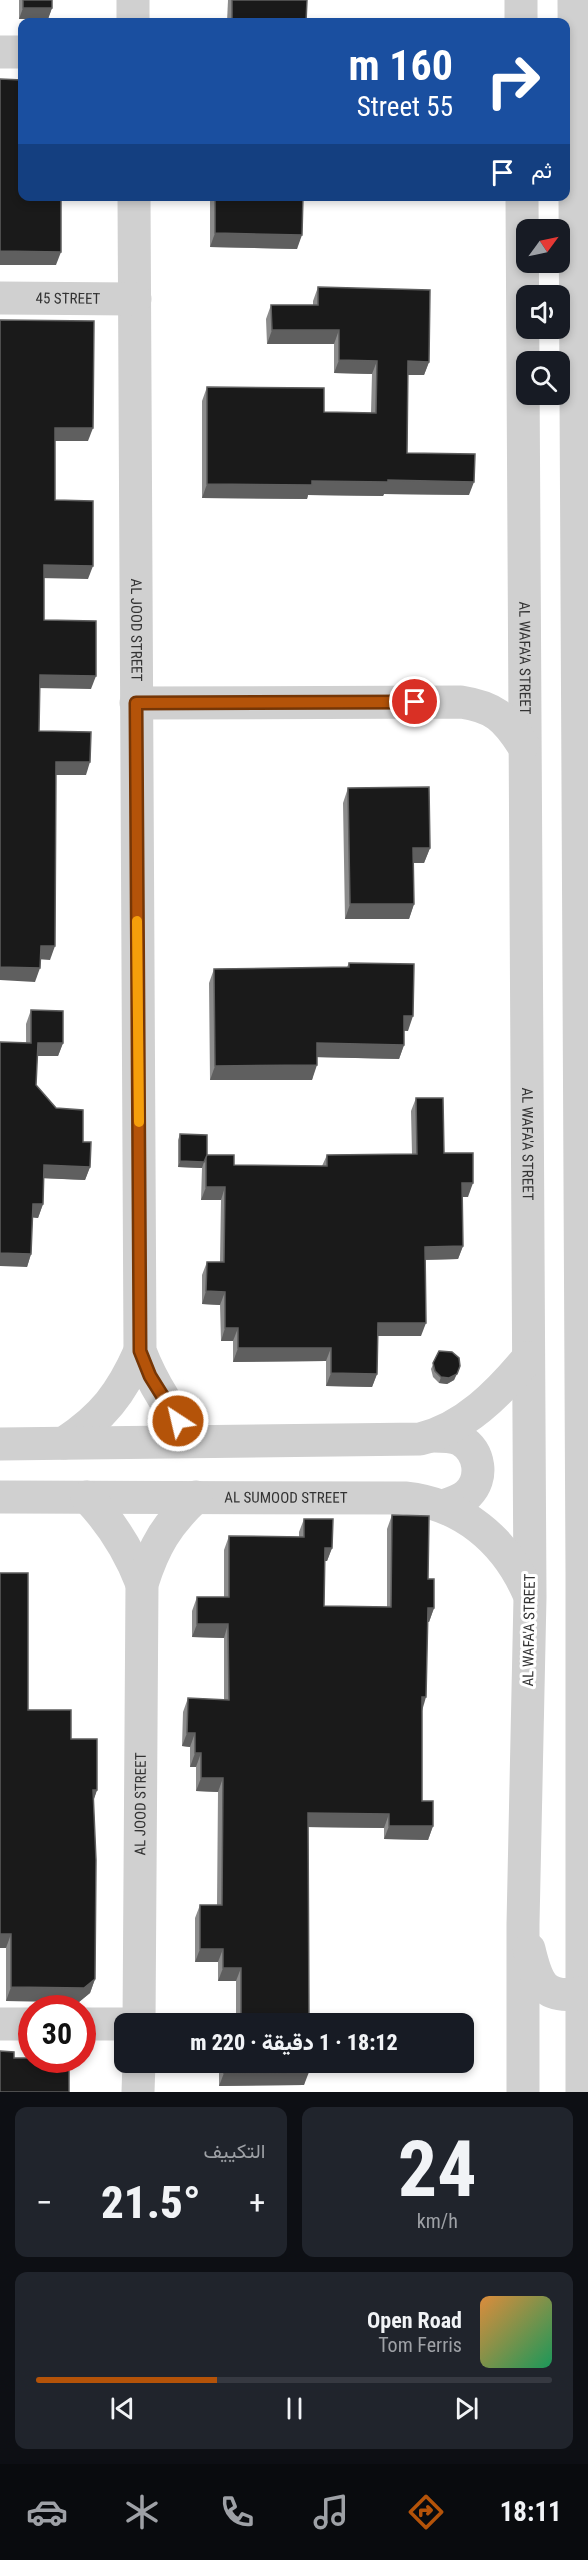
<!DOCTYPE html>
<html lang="ar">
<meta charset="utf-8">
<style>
body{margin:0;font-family:"Roboto Condensed",Vazirmatn,sans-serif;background:#20242c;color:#f1f3f6;direction:rtl;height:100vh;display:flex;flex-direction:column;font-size:22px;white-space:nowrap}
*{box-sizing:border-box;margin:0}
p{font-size:20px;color:#9ea1a6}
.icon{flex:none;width:33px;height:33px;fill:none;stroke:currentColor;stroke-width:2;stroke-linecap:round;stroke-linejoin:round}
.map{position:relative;height:2092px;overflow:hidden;direction:ltr}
.drawer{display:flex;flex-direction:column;gap:15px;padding:15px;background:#0d0f14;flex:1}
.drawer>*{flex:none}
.guide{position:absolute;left:18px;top:18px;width:552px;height:183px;border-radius:12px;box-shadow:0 3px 9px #0003;direction:rtl;background:#1a4fa0;color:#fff;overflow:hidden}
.needle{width:39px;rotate:57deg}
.fabs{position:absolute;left:516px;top:219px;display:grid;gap:12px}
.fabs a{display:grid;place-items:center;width:54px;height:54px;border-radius:12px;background:#171b24;box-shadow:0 3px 9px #0003;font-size:30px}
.speed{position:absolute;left:18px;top:1995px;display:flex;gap:12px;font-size:30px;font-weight:700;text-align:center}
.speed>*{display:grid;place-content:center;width:78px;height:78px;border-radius:50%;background:#171b24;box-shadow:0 3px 9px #0003;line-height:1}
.speed .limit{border:9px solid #d22;background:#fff;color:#111}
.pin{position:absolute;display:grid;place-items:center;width:51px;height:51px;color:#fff;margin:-26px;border:3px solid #fff;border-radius:50%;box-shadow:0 2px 6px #0007}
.me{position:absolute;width:66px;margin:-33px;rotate:325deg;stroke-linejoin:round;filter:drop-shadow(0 0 4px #0008)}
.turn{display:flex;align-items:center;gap:21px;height:126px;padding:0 18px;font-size:27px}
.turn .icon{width:78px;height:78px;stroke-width:2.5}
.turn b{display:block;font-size:42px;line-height:51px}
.then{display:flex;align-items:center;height:57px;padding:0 18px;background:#0003;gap:12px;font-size:22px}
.big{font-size:45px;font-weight:800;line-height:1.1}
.drawer .card{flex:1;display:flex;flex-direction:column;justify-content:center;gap:9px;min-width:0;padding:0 21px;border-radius:12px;background:#20242c}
.drawer .dial{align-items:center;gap:0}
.dial b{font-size:78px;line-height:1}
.song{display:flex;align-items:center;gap:18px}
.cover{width:72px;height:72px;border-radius:9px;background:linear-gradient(135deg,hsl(30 70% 55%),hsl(150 70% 35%))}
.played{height:6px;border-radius:3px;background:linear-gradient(90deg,#b45309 35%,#363941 35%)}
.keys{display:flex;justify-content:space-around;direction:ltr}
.heat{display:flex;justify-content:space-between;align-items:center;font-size:33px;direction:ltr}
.drawer .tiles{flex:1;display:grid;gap:15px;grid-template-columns:1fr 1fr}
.card:last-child{grid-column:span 2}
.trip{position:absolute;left:114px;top:2013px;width:360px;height:60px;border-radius:12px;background:#171b24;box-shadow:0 3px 9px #0003;font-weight:800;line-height:60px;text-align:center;direction:rtl}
.tab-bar{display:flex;height:96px;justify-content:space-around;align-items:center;background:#090b0e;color:#9ea1a6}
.tab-bar .icon{width:42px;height:42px}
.tab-bar .on{color:#b45309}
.tab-bar b{font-size:27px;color:#f1f3f6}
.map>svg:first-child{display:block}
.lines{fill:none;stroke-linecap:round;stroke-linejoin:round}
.minor{stroke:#d0d0d0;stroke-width:33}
.wall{fill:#8c8c8c}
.shaded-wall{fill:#5f5f5f}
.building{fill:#1a1a1a;stroke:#5f5f5f;stroke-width:1.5}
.route-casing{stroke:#753606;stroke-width:15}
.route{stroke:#b45309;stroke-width:10}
.slow{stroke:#f59e0b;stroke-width:10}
.labels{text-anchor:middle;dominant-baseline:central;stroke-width:6;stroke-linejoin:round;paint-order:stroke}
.street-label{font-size:15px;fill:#333;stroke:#fff}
</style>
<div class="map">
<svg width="588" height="2092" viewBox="0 0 588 2092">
<rect width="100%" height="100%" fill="#fff"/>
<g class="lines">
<g class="minor">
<path d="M521 0V22"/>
<path d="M574 0 582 1574V2092"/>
<path d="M133 22V0"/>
<path d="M0 52H22"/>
<path id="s1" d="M134 196 140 1351C153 1385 171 1413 196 1441"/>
<path id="s2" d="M522 196 530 1597 523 1924V2092"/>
<path id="s3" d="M0 298 135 299"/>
<path d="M136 703 461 702C494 707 505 717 523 745"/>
<path d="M433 1436C443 1436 453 1436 461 1440 480 1452 484 1478 468 1494 462 1500 452 1503 443 1506"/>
<path d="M64 1443C103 1417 121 1394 140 1351"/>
<path d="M0 1444 420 1439C465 1428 499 1393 528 1358"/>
<path id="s4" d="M0 1497 405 1498C462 1504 505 1540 528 1592"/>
<path d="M87 1497C112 1523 129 1550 142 1584"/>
<path d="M529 1949C537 1983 543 2000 582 1993"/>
<path d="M0 2024H32"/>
<path d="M82 2024H124"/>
<path id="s5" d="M139 2024 142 1584C154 1546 167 1524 196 1497"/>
<path d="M138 2092 139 2062"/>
</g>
</g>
<g class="wall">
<path d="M19 0H52V8L48 19H19Z"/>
<path d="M228 0H307L306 22H227Z"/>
<path d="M210 196H303L297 249 210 247Z"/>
<path d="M318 287 429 362 424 375H408L407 453 469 495 384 494 383 496 308 495 307 499 202 498V401L207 387 324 412 371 413 372 374 334 373V344H267L266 319 271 305H313V301Z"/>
<path d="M348 788 430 848 424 863H414V904L409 919H345L343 803Z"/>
<path d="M349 963 408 1031H404V1045L399 1059 317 1057 312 1080H210L209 983 214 969 347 967Z"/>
<path d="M31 1010 63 1043 58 1056H37L36 1085 83 1142 90 1167 85 1180 43 1178V1204L38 1218 32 1217 31 1254 27 1267 26 1024Z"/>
<path d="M416 1098 444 1153 468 1197H462L463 1246 458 1259 425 1260 421 1336H377V1374L372 1387 326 1386V1361L233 1362V1341H221L220 1305 202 1304V1275L207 1262H220L221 1200H201L202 1168 178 1167V1140L180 1134 207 1155 234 1165 322 1166 327 1155 412 1154 411 1111Z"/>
<path d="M439 1351 458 1372 454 1380 447 1384 439 1383 433 1377 431 1369Z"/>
<path d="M392 1515 428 1579 434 1608 429 1622H427L422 1708V1801L433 1826 428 1840 384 1839V1828L308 1827 309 2024H236V1981H218V1962H195V1918L200 1905H217L218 1792 196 1791V1767H190V1747L182 1746 183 1712 188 1698 224 1700V1638L192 1637V1611L197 1597H224V1550L229 1536 299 1537V1532L304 1519 332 1548 327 1561H325L324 1606 387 1607V1529Z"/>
<path d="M0 1573 28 1710 71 1739 97 1790 93 1801 95 1979 90 1993 79 2002 6 2001V1948H0Z"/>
<path d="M219 2062H309L304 2085 219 2086Z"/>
</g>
<g class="shaded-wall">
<path d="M23 8H52L48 19H19Z"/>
<path d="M215 233 302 235 297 249 210 247Z"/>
<path d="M0 251 61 252 56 265H0Z"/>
<path d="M272 330H339L334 344H267Z"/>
<path d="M339 360 377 361 372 374 334 373Z"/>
<path d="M408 361 429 362 424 375H403Z"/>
<path d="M55 428H93L88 441H50Z"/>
<path d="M388 480 474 482 469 495 384 494 383 496 308 495 307 499 202 498 207 484 312 481Z"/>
<path d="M44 565 93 566 88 579 39 578Z"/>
<path d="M40 675 96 676 91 689 36 688Z"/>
<path d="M56 762H90L86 775H51Z"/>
<path d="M413 848H430L424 863H408Z"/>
<path d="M350 904H414L409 919H345Z"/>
<path d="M41 946H55L50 960 36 959Z"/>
<path d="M0 967 40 968 35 982 0 980Z"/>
<path d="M404 1016H413L408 1031 399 1030Z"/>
<path d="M38 1043H63L58 1056H33Z"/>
<path d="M317 1043 404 1045 399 1059 311 1057Z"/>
<path d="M317 1065 312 1080H210L215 1066Z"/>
<path d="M180 1161 204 1162 202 1168 178 1167Z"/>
<path d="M44 1165 90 1167 85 1180 39 1178Z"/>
<path d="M462 1183H473L468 1197H457Z"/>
<path d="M206 1187H225L221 1200H201Z"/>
<path d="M33 1204H43L38 1218 28 1217Z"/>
<path d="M463 1246 458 1259 420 1260 425 1247Z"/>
<path d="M0 1253 31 1254 27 1267 0 1266Z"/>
<path d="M206 1291 225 1292 220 1305 202 1304Z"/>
<path d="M378 1323H426L421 1336H373Z"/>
<path d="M225 1328H238L233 1341H221Z"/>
<path d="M238 1348H331L326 1361 233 1362Z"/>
<path d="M460 1366 454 1380 447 1384 439 1383 441 1377Z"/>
<path d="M331 1373 377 1374 372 1387 326 1386Z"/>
<path d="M325 1548H332L327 1561H320Z"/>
<path d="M428 1608H434L429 1622H423Z"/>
<path d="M197 1624H228L224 1638 192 1637Z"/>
<path d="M422 1697H426L422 1711Z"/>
<path d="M187 1733H195L190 1747 182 1746Z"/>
<path d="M195 1753H201L196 1767H190Z"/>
<path d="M201 1778H223L218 1792 196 1791Z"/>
<path d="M93 1790H97L92 1805Z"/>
<path d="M308 1813 389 1814 384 1828 303 1827Z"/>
<path d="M389 1826H433L428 1840 384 1839Z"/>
<path d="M0 1934H11L6 1948H0Z"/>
<path d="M200 1949H223L218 1962H195Z"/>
<path d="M223 1968H241L236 1981H218Z"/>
<path d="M95 1979 90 1993 79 2002 6 2001 11 1987Z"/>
<path d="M309 2072 304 2085 219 2086 224 2073Z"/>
</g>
<g class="building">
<rect x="23" y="0" width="29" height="8"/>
<path d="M232 0H307L306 22H232Z"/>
<path d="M0 79 22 80V196H61V252L0 251Z"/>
<path d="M215 196H303L302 235 215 233Z"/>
<path d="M318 287 430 290 429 362 408 361 407 453 475 454 474 482 388 480V482L312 481V485L207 484V387L324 388V412L376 413 377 361 339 360V330H272L271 305H318Z"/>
<path d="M0 320 94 321 93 428H55V500L93 501V566L44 565V620L96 621V676L40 675 39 731 91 732 90 762H56L55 946H41L40 968 0 967Z"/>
<path d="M429 787 430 848H413L414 904H350L348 788Z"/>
<path d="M349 963 414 964 413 1016H404V1045L317 1043V1065L215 1066 214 969 349 967Z"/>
<path d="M31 1010 63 1011V1043H38L36 1085 56 1108 83 1110V1142H91L90 1167 44 1165 43 1204H33L31 1254 0 1253V1042L31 1043Z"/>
<path d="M416 1098H443L444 1153H473V1183H462L463 1246 425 1247 426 1323H378L377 1374 331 1373V1348H238V1328H225V1292L206 1291 207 1262H224L225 1187H206V1155H234V1165L327 1166V1155L417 1154Z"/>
<path d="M180 1134 207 1135V1155L204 1162 180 1161Z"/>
<path d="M439 1351 452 1352 459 1358 460 1366 457 1374 449 1378 441 1377 435 1371 433 1363Z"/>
<path d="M392 1515 429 1516 428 1579H434V1608H428L426 1697H422V1801H433V1826H389V1814L308 1813 309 2024H241V1968H223V1949H200V1905H222L223 1778H201V1753H195V1733H187L188 1698 229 1700 228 1624H197V1597H229V1536L304 1537V1519H333L332 1548H325L324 1606 391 1607Z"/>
<path d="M0 1573H28V1710H71V1739H97V1790H93L96 1860 95 1979 84 1988 11 1987V1934H0Z"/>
<path d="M0 2051 14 2052V2058H32V2060H69V2092H0Z"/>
<path d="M224 2062H309V2072L224 2073Z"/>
</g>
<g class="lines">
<defs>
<path id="route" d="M178 1421 150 1376 140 1351 136 703 415 702"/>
</defs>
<use href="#route" class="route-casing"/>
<use href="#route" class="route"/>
<path class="slow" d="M137 921 139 1122"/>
</g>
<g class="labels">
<g class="street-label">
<text stroke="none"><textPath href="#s3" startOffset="68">45 STREET</textPath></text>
<text stroke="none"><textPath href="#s1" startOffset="434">AL JOOD STREET</textPath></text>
<text stroke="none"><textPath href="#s2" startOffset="462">AL WAFA'A STREET</textPath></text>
<text stroke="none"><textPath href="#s2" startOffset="948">AL WAFA'A STREET</textPath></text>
<text stroke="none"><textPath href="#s4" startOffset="286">AL SUMOOD STREET</textPath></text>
<text transform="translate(529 1630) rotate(-89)">AL WAFA'A STREET</text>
<text stroke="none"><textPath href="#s5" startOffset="220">AL JOOD STREET</textPath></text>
</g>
</g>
</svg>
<div class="fabs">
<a><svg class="needle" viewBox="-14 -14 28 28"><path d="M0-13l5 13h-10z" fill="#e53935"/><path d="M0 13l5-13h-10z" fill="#9ea1a6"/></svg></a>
<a><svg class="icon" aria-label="sound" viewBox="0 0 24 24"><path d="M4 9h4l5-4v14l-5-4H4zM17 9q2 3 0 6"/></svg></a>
<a><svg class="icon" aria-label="search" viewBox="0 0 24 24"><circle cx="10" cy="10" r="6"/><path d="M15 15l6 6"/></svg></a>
</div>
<div class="speed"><div class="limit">30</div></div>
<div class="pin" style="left:415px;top:702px;background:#d93025"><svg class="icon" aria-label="arrive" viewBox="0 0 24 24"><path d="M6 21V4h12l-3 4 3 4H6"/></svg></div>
<svg class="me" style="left:178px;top:1421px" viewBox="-20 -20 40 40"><circle r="17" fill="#b45309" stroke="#fff" stroke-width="3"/><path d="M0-11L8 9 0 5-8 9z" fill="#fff"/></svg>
<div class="trip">18:12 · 1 دقيقة · 220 m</div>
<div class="guide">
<div class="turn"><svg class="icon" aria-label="right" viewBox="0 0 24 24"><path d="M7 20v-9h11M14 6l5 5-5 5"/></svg><div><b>160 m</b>55 Street</div></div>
<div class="then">ثم<svg class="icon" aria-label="arrive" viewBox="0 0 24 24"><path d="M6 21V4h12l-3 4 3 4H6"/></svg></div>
</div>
</div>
<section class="drawer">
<div class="tiles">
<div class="card dial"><b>24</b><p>km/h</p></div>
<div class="card"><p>التكييف</p>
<div class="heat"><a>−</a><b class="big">21.5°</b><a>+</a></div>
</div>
<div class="card">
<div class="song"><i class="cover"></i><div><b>Open Road</b><p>Tom Ferris</p></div></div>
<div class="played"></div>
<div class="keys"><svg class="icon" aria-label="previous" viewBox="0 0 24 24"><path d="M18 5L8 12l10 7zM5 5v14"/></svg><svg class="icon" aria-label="pause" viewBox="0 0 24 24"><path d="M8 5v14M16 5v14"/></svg><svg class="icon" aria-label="next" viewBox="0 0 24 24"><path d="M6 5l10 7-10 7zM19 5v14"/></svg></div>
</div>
</div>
</section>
<nav class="tab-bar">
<b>18:11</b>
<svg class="icon on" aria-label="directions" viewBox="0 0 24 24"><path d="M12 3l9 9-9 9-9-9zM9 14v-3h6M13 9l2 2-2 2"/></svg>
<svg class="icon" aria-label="music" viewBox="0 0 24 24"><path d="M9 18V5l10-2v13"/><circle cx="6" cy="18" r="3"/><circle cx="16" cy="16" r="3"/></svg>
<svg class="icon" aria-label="phone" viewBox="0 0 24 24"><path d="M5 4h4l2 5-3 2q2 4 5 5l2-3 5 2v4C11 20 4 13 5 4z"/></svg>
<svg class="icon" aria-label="climate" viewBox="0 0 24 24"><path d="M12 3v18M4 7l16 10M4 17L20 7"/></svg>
<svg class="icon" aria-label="car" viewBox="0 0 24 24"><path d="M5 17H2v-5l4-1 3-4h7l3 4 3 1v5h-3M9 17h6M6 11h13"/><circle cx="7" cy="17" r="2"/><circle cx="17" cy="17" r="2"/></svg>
</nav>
